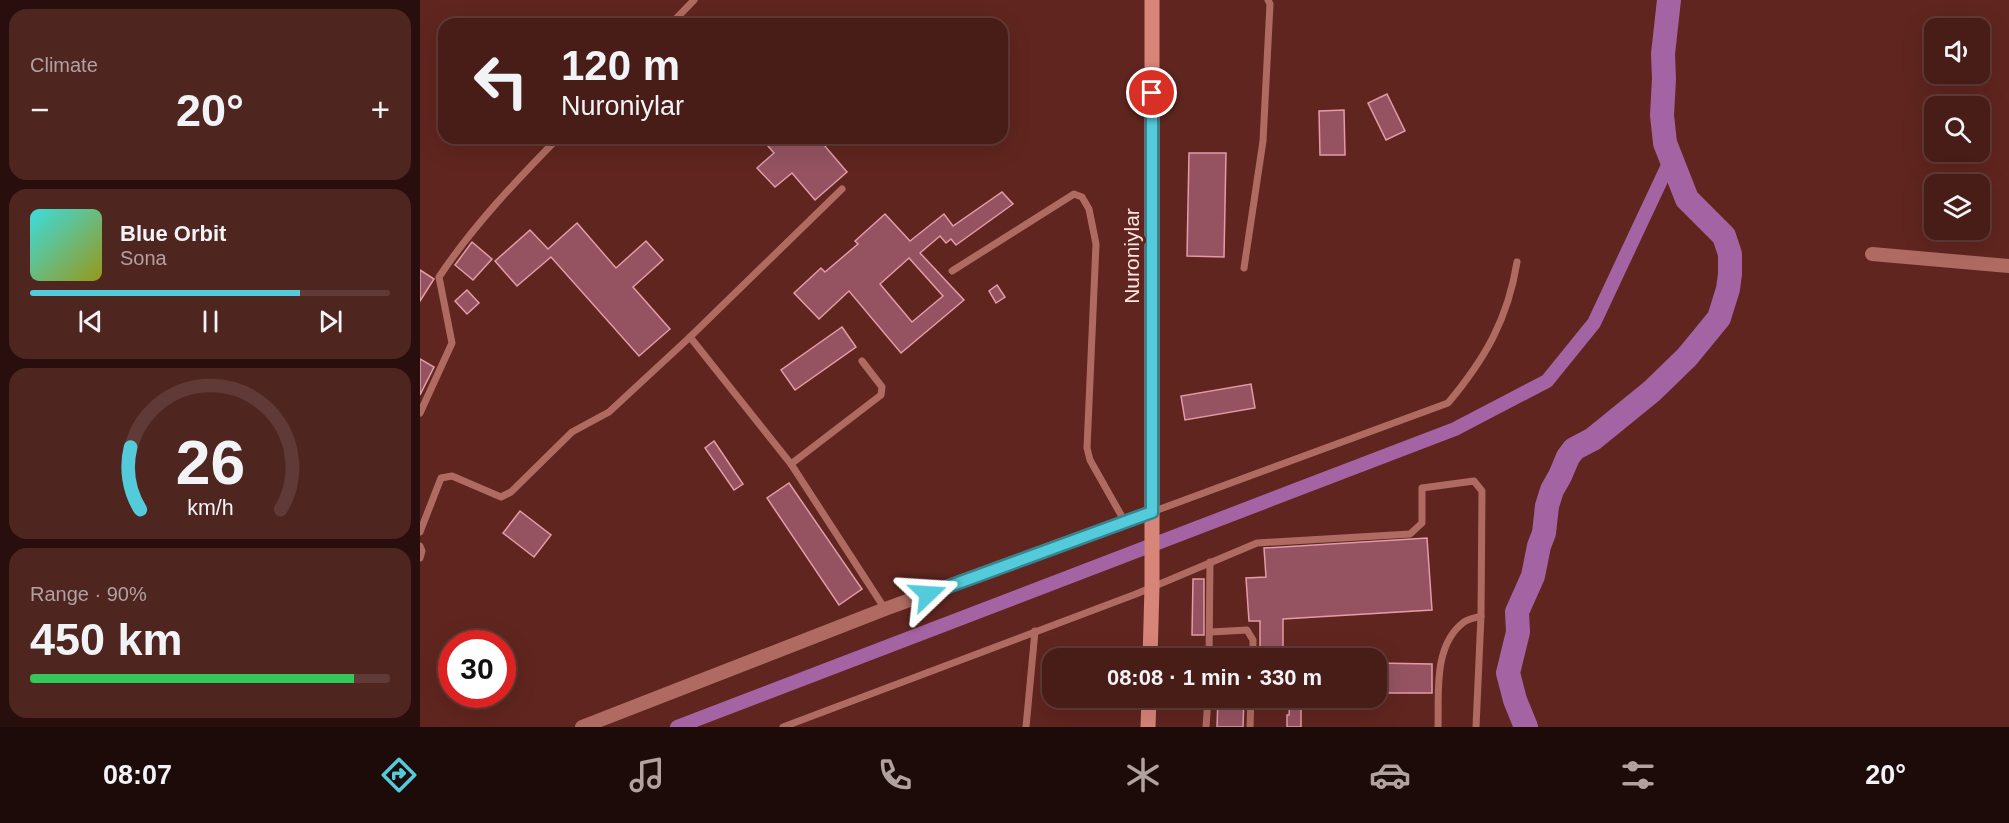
<!DOCTYPE html>
<meta charset="utf-8">
<style>
body{margin:0;font-family:Arial,sans-serif;background:#4f2520;color:#f1f3f6;height:100vh;display:flex;flex-direction:column;font-size:22px;white-space:nowrap}
*{box-sizing:border-box;margin:0}
p{font-size:20px;color:#b1a1a1}
.icon{flex:none;width:33px;height:33px;fill:none;stroke:currentColor;stroke-width:2;stroke-linecap:round;stroke-linejoin:round}
.map{position:relative;flex:1;overflow:hidden}
.drawer{display:flex;flex-direction:column;gap:9px;padding:9px;background:#280f0d;width:420px}
.drawer>*{flex:none}
.guide{position:absolute;left:18px;top:18px;width:570px;height:126px;border-radius:18px;box-shadow:0 6px 24px #0002,0 0 0 2px #603a36;background:#481c17;color:#f1f3f6;overflow:hidden}
.controls{position:absolute;left:1504px;top:18px;display:grid;gap:12px}
.controls a{display:grid;place-items:center;width:66px;height:66px;border-radius:12px;background:#481c17;box-shadow:0 6px 24px #0002,0 0 0 2px #603a36;font-size:30px}
.speed{position:absolute;left:18px;top:630px;display:flex;gap:12px;font-size:30px;font-weight:700;text-align:center}
.speed>*{display:grid;place-content:center;width:78px;height:78px;border-radius:50%;background:#481c17;box-shadow:0 6px 24px #0002,0 0 0 2px #603a36;line-height:1}
.speed .limit{border:9px solid #d22;background:#fff;color:#111}
.pin{position:absolute;display:grid;place-items:center;width:51px;height:51px;color:#fff;margin:-26px;border:3px solid #fff;border-radius:50%;box-shadow:0 2px 6px #0007}
.me{position:absolute;width:66px;margin:-33px;rotate:70deg;stroke-linejoin:round;filter:drop-shadow(0 0 4px #0008)}
.turn{display:flex;align-items:center;gap:21px;height:126px;padding:0 24px;font-size:27px}
.turn .icon{width:78px;height:78px;stroke-width:2.5}
.turn b{display:block;font-size:42px;line-height:51px}
.big{font-size:45px;font-weight:700;line-height:1.1}
.drawer .card{flex:1;display:flex;flex-direction:column;justify-content:center;gap:9px;min-width:0;padding:0 21px;border-radius:18px;background:#4f2520}
.drawer .dial{align-items:center;gap:0}
.dial svg{height:156px;overflow:visible;fill:none;stroke:#603a36;stroke-width:7;stroke-linecap:round;text-anchor:middle}
.dial text{fill:#f1f3f6;stroke:none}
.song{display:flex;align-items:center;gap:18px}
.cover{width:72px;height:72px;border-radius:9px;background:linear-gradient(135deg,hsl(180 70% 55%),hsl(60 70% 35%))}
.played{height:6px;border-radius:3px;background:linear-gradient(90deg,#53cbdb 75%,#603a36 75%)}
.keys{display:flex;justify-content:space-around;direction:ltr}
.heat{display:flex;justify-content:space-between;align-items:center;font-size:33px;direction:ltr}
.charge{height:9px;border-radius:4px;background:linear-gradient(90deg,#34c759 90%,#603a36 0)}
.trip{position:absolute;left:622px;top:648px;width:345px;height:60px;border-radius:18px;background:#481c17;box-shadow:0 6px 24px #0002,0 0 0 2px #603a36;font-weight:700;line-height:60px;text-align:center}
.menu{display:flex;height:96px;justify-content:space-around;align-items:center;background:#1d0b09;color:#b1a1a1}
.menu .icon{width:42px;height:42px}
.menu .active{color:#53cbdb}
.menu b{font-size:27px;color:#f1f3f6}
main{display:flex;flex:1;min-height:0}
.map>svg:first-child{display:block}
.lines{fill:none;stroke-linecap:round;stroke-linejoin:round}
.canal{stroke:#a463a3;stroke-width:14}
.river{stroke:#a463a3;stroke-width:24}
.building{fill:#955361;stroke:#e49ba8;stroke-width:1.5;fill-rule:evenodd}
.lane{stroke:#af6b62;stroke-width:7}
.street{stroke:#af6b62;stroke-width:14}
.primary{stroke:#d78479;stroke-width:15}
.route-casing{stroke:#36848e;stroke-width:15}
.route{stroke:#53cbdb;stroke-width:10}
.labels{text-anchor:middle;dominant-baseline:central;stroke-width:6;stroke-linejoin:round;paint-order:stroke}
.street-label{font-size:21px;fill:#fde5e2;stroke:#60251f}
</style>
<main>
<section class="drawer">
<div class="card"><p>Climate</p>
<div class="heat"><a>−</a><b class="big">20°</b><a>+</a></div>
</div>
<div class="card">
<div class="song"><i class="cover"></i><div><b>Blue Orbit</b><p>Sona</p></div></div>
<div class="played"></div>
<div class="keys"><svg class="icon" aria-label="previous" viewBox="0 0 24 24"><path d="M18 5L8 12l10 7zM5 5v14"/></svg><svg class="icon" aria-label="pause" viewBox="0 0 24 24"><path d="M8 5v14M16 5v14"/></svg><svg class="icon" aria-label="next" viewBox="0 0 24 24"><path d="M6 5l10 7-10 7zM19 5v14"/></svg></div>
</div>
<div class="card dial"><svg viewBox="0 0 100 80">
<path d="M14 69A42 42 0 1 1 86 69"/>
<path d="M14 69A42 42 0 0 1 9 37" stroke="#53cbdb"/>
<text x="50" y="56" font-size="32" font-weight="700">26</text>
<text x="50" y="72" font-size="11">km/h</text>
</svg></div>
<div class="card"><p>Range · 90%</p><b class="big">450 km</b><div class="charge"></div></div>
</section>
<div class="map">
<svg width="1589" height="727" viewBox="0 0 1589 727">
<rect width="100%" height="100%" fill="#60251f"/>
<g class="lines">
<path class="canal" d="M257 727 1035 429 1127 381 1174 323 1251 159"/>
<path class="river" d="M1106 727 1095 700 1088 673 1098 632 1097 612 1113 576 1119 546 1124 533 1127 506 1132 490 1140 476 1148 457 1154 449 1173 439 1232 391 1267 357 1299 318 1308 289 1310 274V254L1304 236 1267 199 1245 143 1242 115 1244 79 1243 54 1249 0"/>
</g>
<g class="building">
<path d="M967 94 985 131 966 140 948 103Z"/>
<path d="M924 110 925 155H900L899 111Z"/>
<path d="M341 138H398L427 172 395 200 372 173 355 187 337 168 354 153Z"/>
<path d="M769 153H806L804 257 767 256Z"/>
<path d="M582 192 593 204 536 245 531 239 526 243 520 236 500 253 544 300 481 353 429 291 399 319 374 293 401 268 405 272 438 244 435 241 465 214 490 241 524 214 533 226ZM489 258 523 296 492 322 460 284Z"/>
<path d="M157 223 196 268 226 241 243 260 213 287 250 329 219 356 131 257 97 286 75 261 110 230 128 249Z"/>
<path d="M52 242 72 259 53 280 35 265Z"/>
<path d="M0 270 14 279 0 301Z"/>
<path d="M577 285 585 297 576 303 569 291Z"/>
<path d="M47 290 59 303 47 314 35 301Z"/>
<path d="M422 327 436 347 375 390 361 370Z"/>
<path d="M0 359 14 367 0 395Z"/>
<path d="M831 384 835 408 765 420 761 396Z"/>
<path d="M294 441 323 484 314 490 285 448Z"/>
<path d="M369 483 442 589 419 605 347 498Z"/>
<path d="M100 511 131 535 114 557 83 533Z"/>
<path d="M1007 538 1012 610 863 619V649H840V621H829L826 578 846 577 844 548Z"/>
<path d="M773 579H784V635H772Z"/>
<path d="M957 663 1012 664V693H957Z"/>
<path d="M798 698H824L823 727H797Z"/>
<path d="M870 698H881V727H867V715H869Z"/>
</g>
<g class="lines">
<g class="lane">
<path d="M251 24 274 0"/>
<path d="M824 268 843 141 850 4 848 0"/>
<path d="M532 271 654 194 662 197 669 209 676 244 667 448 670 460 705 522"/>
<path d="M270 337 371 464 465 609"/>
<path d="M0 413 32 343 19 277C53 226 95 182 138 138"/>
<path d="M371 464 461 395 462 387 442 361"/>
<path d="M732 512 1028 403C1065 359 1088 319 1097 262"/>
<path d="M0 532 21 478 32 476 81 497 91 492 152 432 189 412 270 337 422 189"/>
<path d="M0 546 2 551 0 558"/>
<path d="M791 632 827 630 833 640V658"/>
<path d="M789 658 790 562"/>
<path d="M363 727 716 594 837 543 990 534 1002 523V488L1054 481 1062 491 1061 616 1056 727"/>
<path d="M606 727 615 631"/>
<path d="M786 727 788 698"/>
<path d="M830 727 831 698"/>
<path d="M1018 727C1019 693 1013 645 1044 622 1048 619 1055 618 1061 616"/>
</g>
<g class="street">
<path d="M1452 254 1589 266"/>
<path d="M162 727 465 609 732 512"/>
</g>
<g class="primary">
<path d="M730 658 732 587V0"/>
<path d="M728 727 729 698"/>
</g>
</g>
<g class="lines">
<defs>
<path id="route" d="M508 594 732 512V93"/>
</defs>
<use href="#route" class="route-casing"/>
<use href="#route" class="route"/>
</g>
<g class="labels">
<g class="street-label">
<text transform="translate(711 256) rotate(-90)">Nuroniylar</text>
</g>
</g>
</svg>
<div class="controls">
<a><svg class="icon" aria-label="sound" viewBox="0 0 24 24"><path d="M4 9h4l5-4v14l-5-4H4zM17 9q2 3 0 6"/></svg></a>
<a><svg class="icon" aria-label="search" viewBox="0 0 24 24"><circle cx="10" cy="10" r="6"/><path d="M15 15l6 6"/></svg></a>
<a><svg class="icon" aria-label="layers" viewBox="0 0 24 24"><path d="M12 4l9 5-9 5-9-5zM3 14l9 5 9-5"/></svg></a>
</div>
<div class="speed"><div class="limit">30</div></div>
<div class="pin" style="left:732px;top:93px;background:#d93025"><svg class="icon" aria-label="arrive" viewBox="0 0 24 24"><path d="M6 21V4h12l-3 4 3 4H6"/></svg></div>
<svg class="me" style="left:508px;top:594px" viewBox="-20 -20 40 40"><path d="M0-17L14 15 0 8-14 15z" fill="#53cbdb" stroke="#fff" stroke-width="4"/></svg>
<div class="trip">08:08 · 1 min · 330 m</div>
<div class="guide">
<div class="turn"><svg class="icon" aria-label="left" viewBox="0 0 24 24"><path d="M17 20v-9H6M10 6l-5 5 5 5"/></svg><div><b>120 m</b>Nuroniylar</div></div>
</div>
</div>
</main>
<nav class="menu">
<b>08:07</b>
<svg class="icon active" aria-label="directions" viewBox="0 0 24 24"><path d="M12 3l9 9-9 9-9-9zM9 14v-3h6M13 9l2 2-2 2"/></svg>
<svg class="icon" aria-label="music" viewBox="0 0 24 24"><path d="M9 18V5l10-2v13"/><circle cx="6" cy="18" r="3"/><circle cx="16" cy="16" r="3"/></svg>
<svg class="icon" aria-label="phone" viewBox="0 0 24 24"><path d="M5 4h4l2 5-3 2q2 4 5 5l2-3 5 2v4C11 20 4 13 5 4z"/></svg>
<svg class="icon" aria-label="climate" viewBox="0 0 24 24"><path d="M12 3v18M4 7l16 10M4 17L20 7"/></svg>
<svg class="icon" aria-label="car" viewBox="0 0 24 24"><path d="M5 17H2v-5l4-1 3-4h7l3 4 3 1v5h-3M9 17h6M6 11h13"/><circle cx="7" cy="17" r="2"/><circle cx="17" cy="17" r="2"/></svg>
<svg class="icon" aria-label="filters" viewBox="0 0 24 24"><path d="M4 7h16M4 17h16"/><circle cx="9" cy="7" r="2"/><circle cx="15" cy="17" r="2"/></svg>
<b>20°</b>
</nav>
